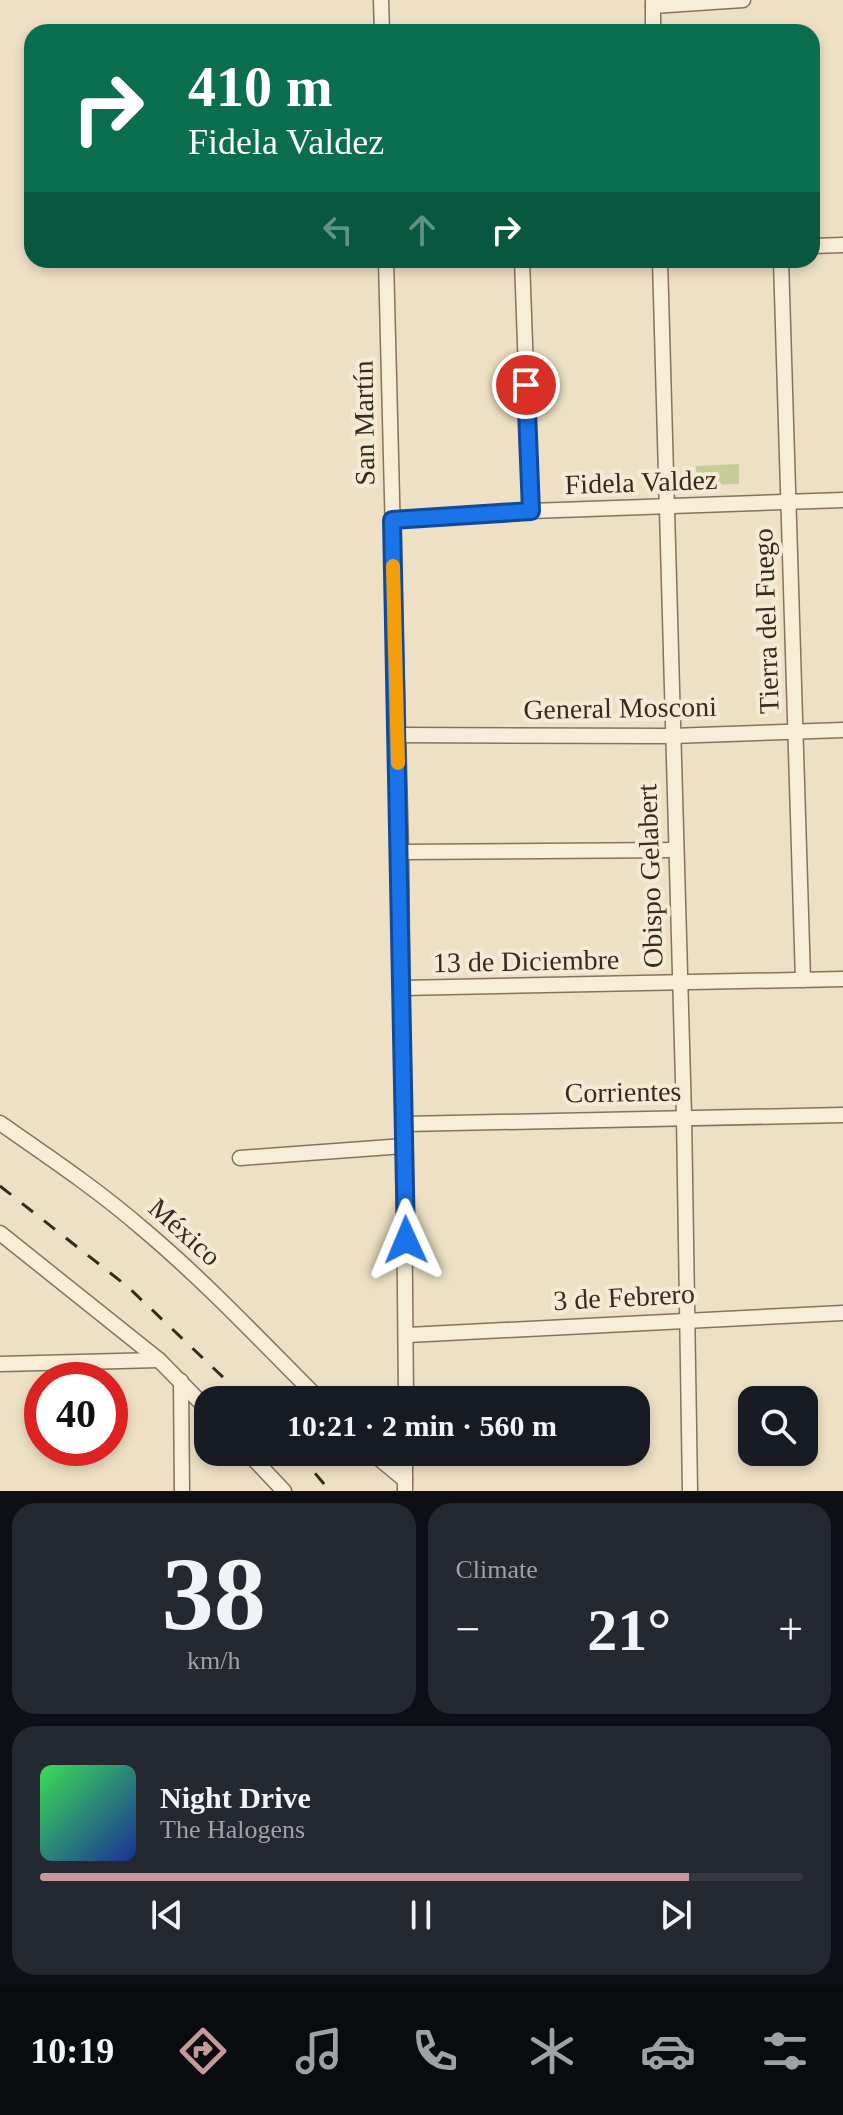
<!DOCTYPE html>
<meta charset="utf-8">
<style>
body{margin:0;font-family:Georgia,serif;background:#242831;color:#f1f3f6;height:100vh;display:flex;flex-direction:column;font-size:30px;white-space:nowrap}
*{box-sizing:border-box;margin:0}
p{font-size:26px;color:#9ea1a6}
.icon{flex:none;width:44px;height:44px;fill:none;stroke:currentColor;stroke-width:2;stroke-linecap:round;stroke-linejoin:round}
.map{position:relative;height:1491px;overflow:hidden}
.side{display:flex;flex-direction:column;gap:12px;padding:12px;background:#0d0f14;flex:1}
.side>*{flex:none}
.hud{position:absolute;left:24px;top:24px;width:796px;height:244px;border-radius:24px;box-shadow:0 4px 12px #0003;background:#0b6e4f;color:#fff;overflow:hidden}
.tools{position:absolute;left:738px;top:1386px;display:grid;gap:16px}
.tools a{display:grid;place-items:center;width:80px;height:80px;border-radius:16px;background:#171b24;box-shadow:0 4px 12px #0003;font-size:40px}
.speed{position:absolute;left:24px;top:1362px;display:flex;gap:16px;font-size:40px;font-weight:700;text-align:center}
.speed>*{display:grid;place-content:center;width:104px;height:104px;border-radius:50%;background:#171b24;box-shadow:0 4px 12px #0003;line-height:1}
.speed .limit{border:12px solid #d22;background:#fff;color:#111}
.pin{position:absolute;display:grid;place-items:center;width:68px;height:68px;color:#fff;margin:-34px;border:4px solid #fff;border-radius:50%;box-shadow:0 2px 8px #0007}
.me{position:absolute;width:88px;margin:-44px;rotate:359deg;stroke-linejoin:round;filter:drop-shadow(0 0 6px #0008)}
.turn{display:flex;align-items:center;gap:28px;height:168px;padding:0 32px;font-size:36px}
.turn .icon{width:104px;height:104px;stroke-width:2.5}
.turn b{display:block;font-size:56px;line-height:68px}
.lanes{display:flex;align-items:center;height:76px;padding:0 32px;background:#0003;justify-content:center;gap:40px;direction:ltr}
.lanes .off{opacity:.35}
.big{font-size:60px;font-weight:700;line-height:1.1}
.side .card{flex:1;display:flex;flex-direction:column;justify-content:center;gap:12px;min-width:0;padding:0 28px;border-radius:24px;background:#242831}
.side .dial{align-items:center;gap:0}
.dial b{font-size:104px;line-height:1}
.song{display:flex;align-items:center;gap:24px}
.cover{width:96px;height:96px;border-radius:12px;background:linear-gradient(135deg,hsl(130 70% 55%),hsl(230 70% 35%))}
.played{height:8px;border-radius:4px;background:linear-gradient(90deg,#c8999c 85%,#363941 85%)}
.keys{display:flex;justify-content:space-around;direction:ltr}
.heat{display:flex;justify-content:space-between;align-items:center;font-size:44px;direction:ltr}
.side .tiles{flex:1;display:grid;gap:12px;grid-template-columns:1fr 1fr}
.card:last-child{grid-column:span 2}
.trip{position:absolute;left:194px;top:1386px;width:456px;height:80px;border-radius:24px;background:#171b24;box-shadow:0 4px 12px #0003;font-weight:700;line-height:80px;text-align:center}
.menu{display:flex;height:128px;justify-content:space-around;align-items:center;background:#090b0e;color:#9ea1a6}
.menu .icon{width:56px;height:56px}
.menu .current{color:#c8999c}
.menu b{font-size:36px;color:#f1f3f6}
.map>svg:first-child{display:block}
.green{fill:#c7cc98}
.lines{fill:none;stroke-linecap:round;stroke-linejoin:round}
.minor-casing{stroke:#88725b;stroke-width:17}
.minor{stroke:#f8eed8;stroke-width:14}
.rail{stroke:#382a1f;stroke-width:3;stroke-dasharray:14 14;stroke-linecap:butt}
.route-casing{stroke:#114b97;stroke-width:20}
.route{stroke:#1a73e8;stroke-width:14}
.slow{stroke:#f59e0b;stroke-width:14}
.labels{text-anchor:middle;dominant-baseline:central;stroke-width:8;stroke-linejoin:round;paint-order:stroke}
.street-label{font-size:28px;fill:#382a1f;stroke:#f5ebd4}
</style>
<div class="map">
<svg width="843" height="1491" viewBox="0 0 843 1491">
<rect width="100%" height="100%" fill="#eee0c4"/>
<path class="green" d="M739 464V484L697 485 696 466Z"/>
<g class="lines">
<defs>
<g id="minor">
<path d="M381 0 382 32"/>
<path d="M653 0V32"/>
<path d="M653 6 743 0"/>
<path d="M812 246 843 245"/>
<path d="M386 260 401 852 406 1400"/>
<path d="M522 260 531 511"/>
<path d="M660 260 684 1116 690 1491"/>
<path d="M781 260 803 980"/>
<path d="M392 520 531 511 843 500"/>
<path d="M398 735 671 736 843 730"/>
<path d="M401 852 674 850"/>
<path d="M402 988 843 979"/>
<path d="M0 1123C49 1157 98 1190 143 1229 206 1282 262 1342 320 1400"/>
<path d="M405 1124 843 1115"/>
<path d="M240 1158 404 1146"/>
<path d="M0 1233 159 1360 208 1410"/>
<path d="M408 1335 843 1313"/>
<path d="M0 1364 159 1360"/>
<path d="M181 1381 182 1491"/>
<path d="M247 1452 284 1491"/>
<path d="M371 1452 405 1480"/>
<path d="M405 1491V1452"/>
</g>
</defs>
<use href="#minor" class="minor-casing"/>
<use href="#minor" class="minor"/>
<g class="rail">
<path d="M0 1186 128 1287 247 1400"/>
<path d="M297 1452 330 1491"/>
</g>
</g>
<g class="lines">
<defs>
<path id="route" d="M406 1240 392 520 531 511 526 385"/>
</defs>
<use href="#route" class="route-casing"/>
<use href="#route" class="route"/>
<path class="slow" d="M393 566 398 763"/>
</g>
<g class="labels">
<g class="street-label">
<text transform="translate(364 423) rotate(-91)">San Martín</text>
<text transform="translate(641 482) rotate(-2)">Fidela Valdez</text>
<text transform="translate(766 621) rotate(-92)">Tierra del Fuego</text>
<text transform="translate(620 708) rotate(-1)">General Mosconi</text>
<text transform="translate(650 876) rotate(-92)">Obispo Gelabert</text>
<text transform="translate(526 961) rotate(-1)">13 de Diciembre</text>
<text transform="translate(623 1092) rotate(-1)">Corrientes</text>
<text transform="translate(185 1232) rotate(42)">México</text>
<text transform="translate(624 1297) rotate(-3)">3 de Febrero</text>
</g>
</g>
</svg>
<div class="tools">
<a><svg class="icon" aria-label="search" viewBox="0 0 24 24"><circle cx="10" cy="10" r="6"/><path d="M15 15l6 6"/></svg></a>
</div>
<div class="speed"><div class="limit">40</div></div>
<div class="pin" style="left:526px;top:385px;background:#d93025"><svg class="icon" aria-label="arrive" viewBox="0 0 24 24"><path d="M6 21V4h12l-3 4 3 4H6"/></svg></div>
<svg class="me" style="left:406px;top:1240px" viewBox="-20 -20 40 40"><path d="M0-17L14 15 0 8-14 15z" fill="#1a73e8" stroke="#fff" stroke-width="4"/></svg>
<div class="trip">10:21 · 2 min · 560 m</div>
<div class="hud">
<div class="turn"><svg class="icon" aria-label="right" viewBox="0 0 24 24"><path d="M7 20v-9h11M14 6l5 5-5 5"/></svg><div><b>410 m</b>Fidela Valdez</div></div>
<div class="lanes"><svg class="icon off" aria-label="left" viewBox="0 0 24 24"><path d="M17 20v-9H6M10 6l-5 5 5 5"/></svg><svg class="icon off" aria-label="ahead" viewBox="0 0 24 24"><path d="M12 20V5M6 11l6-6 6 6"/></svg><svg class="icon" aria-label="right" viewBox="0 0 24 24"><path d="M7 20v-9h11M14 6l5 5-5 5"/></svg></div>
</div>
</div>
<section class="side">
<div class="tiles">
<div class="card dial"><b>38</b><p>km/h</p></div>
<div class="card"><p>Climate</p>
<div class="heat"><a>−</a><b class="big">21°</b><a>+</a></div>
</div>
<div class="card">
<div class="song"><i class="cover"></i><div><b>Night Drive</b><p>The Halogens</p></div></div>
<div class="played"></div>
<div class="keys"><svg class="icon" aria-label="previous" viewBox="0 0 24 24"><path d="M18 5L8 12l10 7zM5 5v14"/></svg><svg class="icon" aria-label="pause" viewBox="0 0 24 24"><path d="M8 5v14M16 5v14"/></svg><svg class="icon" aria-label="next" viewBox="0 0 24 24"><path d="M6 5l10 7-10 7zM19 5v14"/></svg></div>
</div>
</div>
</section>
<nav class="menu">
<b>10:19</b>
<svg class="icon current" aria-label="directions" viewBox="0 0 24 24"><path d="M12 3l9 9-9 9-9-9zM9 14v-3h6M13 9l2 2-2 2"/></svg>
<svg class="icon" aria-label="music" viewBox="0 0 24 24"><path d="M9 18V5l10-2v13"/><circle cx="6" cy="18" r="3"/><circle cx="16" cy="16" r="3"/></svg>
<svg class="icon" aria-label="phone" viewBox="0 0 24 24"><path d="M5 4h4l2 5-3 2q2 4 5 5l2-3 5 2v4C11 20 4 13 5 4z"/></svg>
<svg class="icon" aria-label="climate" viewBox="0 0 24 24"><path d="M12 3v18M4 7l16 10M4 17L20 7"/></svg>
<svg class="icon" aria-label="car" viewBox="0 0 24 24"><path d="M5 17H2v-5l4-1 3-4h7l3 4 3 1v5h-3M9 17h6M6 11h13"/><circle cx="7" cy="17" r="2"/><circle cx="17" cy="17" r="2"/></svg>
<svg class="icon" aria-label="filters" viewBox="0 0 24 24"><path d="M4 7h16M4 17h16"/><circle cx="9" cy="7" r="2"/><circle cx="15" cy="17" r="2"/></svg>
</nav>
